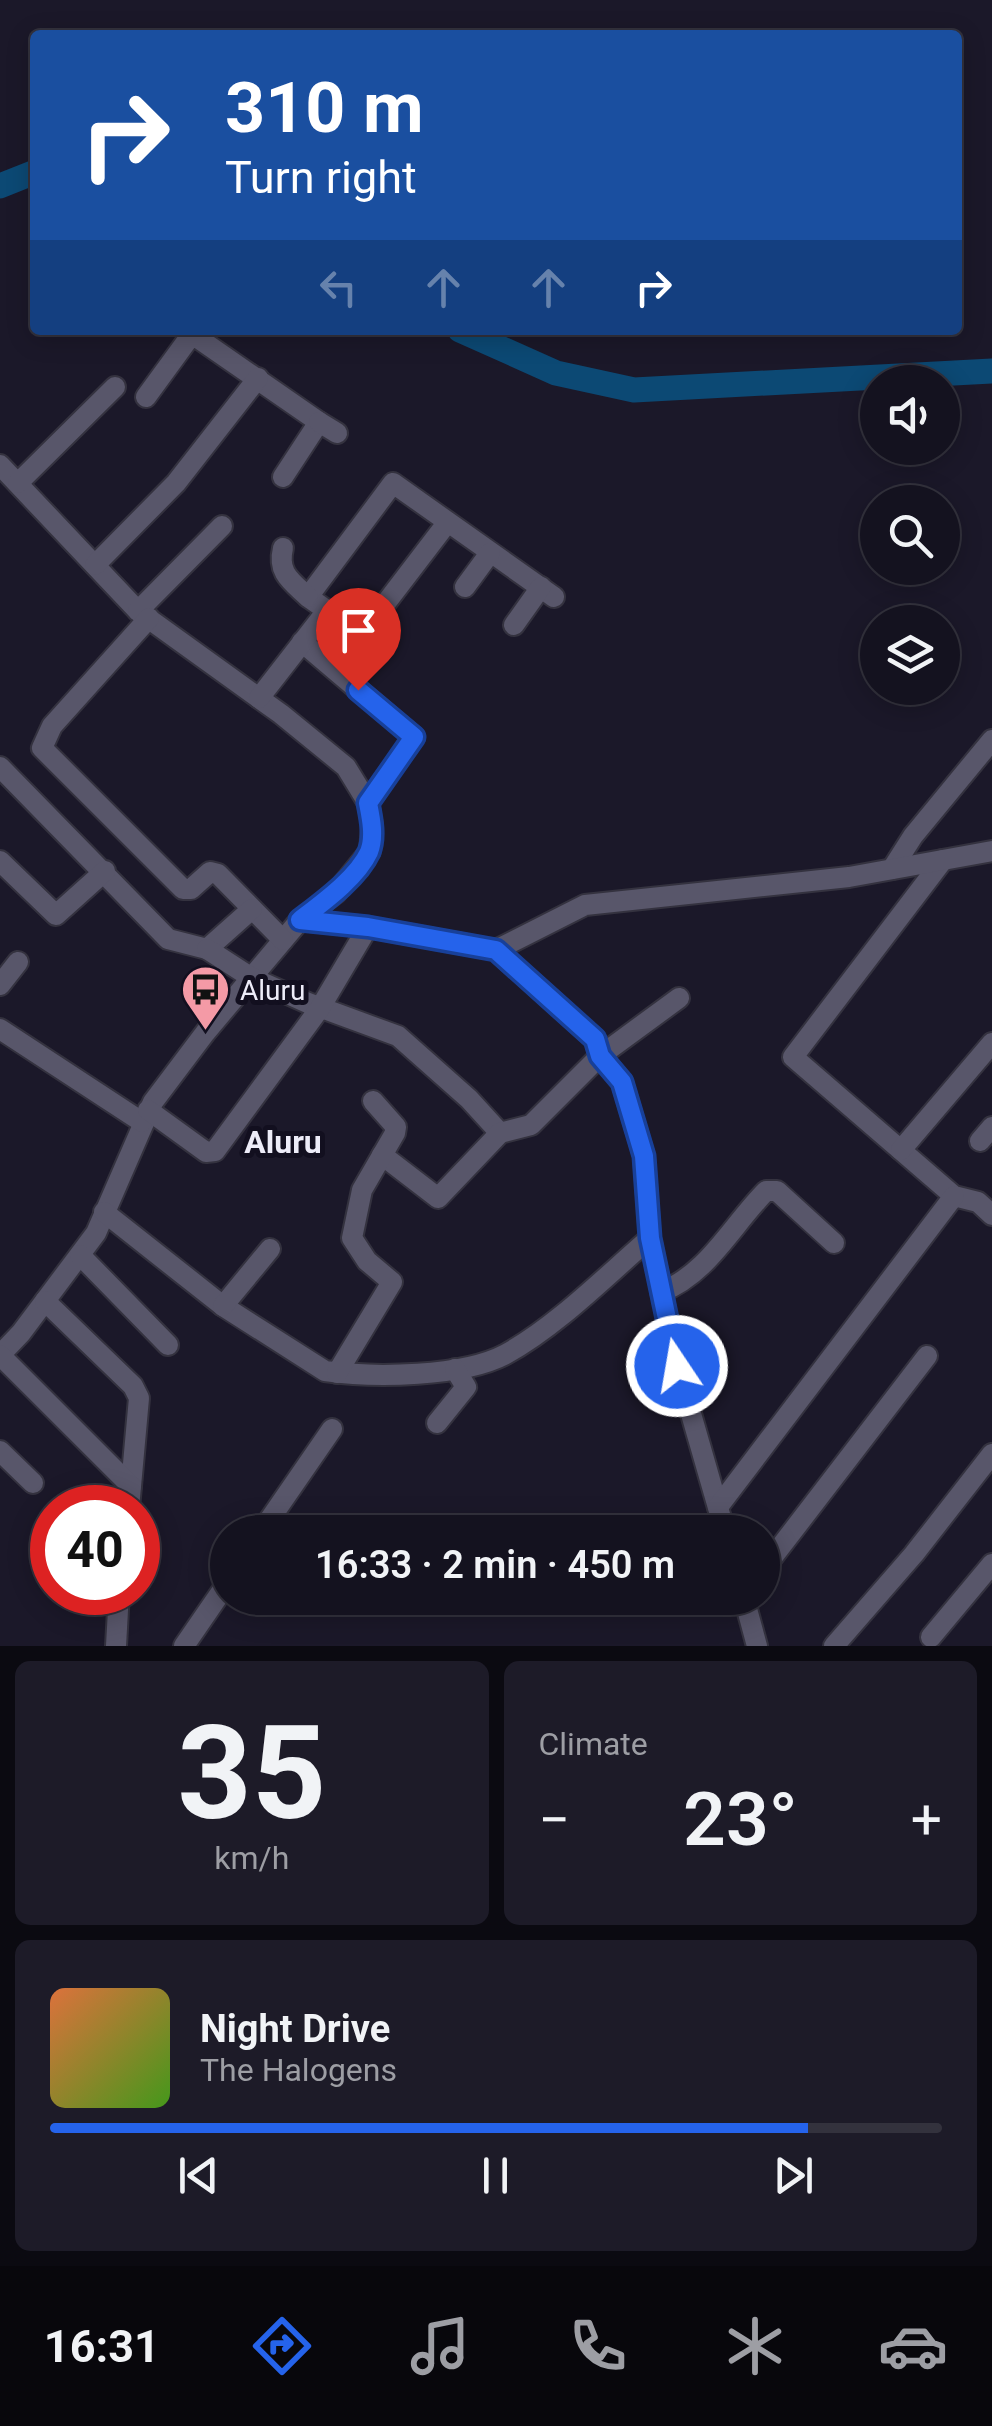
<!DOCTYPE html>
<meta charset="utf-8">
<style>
body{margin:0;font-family:Roboto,sans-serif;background:#1d1b28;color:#f1f3f6;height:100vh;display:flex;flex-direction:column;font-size:38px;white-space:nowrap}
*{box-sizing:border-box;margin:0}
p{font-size:32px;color:#9d9ea4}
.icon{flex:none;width:55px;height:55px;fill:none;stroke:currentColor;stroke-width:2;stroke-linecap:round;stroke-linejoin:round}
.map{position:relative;height:1646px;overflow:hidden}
.drawer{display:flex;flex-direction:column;gap:15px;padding:15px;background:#0b0a11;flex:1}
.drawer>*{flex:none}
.banner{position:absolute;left:30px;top:30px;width:932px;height:305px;border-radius:10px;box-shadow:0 5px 25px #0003,0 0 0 2px #33323d;background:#1a4fa0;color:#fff;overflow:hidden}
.fabs{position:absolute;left:860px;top:365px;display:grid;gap:20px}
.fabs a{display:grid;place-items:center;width:100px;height:100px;border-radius:50%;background:#14121f;box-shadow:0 5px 25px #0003,0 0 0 2px #33323d;font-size:50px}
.speed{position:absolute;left:30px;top:1485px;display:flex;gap:20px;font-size:50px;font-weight:700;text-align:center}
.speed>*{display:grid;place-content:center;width:130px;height:130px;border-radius:50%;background:#14121f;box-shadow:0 5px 25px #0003,0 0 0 2px #33323d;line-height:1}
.speed .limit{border:15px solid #d22;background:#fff;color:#111}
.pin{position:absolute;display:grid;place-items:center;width:85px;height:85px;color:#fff;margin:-102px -42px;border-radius:50% 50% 50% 0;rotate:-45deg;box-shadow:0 0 10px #0007}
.pin .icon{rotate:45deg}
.me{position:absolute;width:110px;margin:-55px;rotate:348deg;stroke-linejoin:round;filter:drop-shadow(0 0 8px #0008)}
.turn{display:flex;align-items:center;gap:35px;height:210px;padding:0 30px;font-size:45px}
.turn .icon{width:130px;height:130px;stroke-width:2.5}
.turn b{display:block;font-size:70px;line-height:85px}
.lanes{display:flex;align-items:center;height:95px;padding:0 30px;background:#0003;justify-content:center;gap:50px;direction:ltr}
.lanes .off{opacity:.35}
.big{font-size:75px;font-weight:600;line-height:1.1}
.drawer .card{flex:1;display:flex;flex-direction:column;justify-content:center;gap:15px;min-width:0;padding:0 35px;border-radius:15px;background:#1d1b28}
.drawer .dial{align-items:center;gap:0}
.dial b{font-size:130px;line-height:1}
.song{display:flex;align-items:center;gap:30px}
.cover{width:120px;height:120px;border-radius:15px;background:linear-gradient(135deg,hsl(20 70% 55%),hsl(100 70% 35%))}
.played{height:10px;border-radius:5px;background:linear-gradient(90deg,#2563eb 85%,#33323d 85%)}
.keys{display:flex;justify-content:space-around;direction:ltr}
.heat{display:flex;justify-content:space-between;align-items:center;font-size:55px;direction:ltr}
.drawer .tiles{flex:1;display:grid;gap:15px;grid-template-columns:1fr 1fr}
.card:last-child{grid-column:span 2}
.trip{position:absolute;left:210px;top:1515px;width:570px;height:100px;border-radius:50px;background:#14121f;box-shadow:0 5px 25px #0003,0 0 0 2px #33323d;font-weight:600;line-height:100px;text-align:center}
.dock{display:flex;height:160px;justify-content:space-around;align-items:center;background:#08070c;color:#9d9ea4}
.dock .icon{width:70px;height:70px}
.dock .current{color:#2563eb}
.dock b{font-size:45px;color:#f1f3f6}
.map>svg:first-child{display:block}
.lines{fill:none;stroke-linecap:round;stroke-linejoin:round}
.river{stroke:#0c4974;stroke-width:25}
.minor-casing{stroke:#34323f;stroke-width:24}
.minor{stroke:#58566a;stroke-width:20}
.route-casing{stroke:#184099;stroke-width:25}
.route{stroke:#2563eb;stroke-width:18}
.labels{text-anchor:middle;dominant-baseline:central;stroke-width:10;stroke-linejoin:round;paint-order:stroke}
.poi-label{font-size:28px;fill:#edecf8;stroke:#120f1f;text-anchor:start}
.quarter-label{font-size:32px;font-weight:bold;fill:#edecf8;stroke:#120f1f}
</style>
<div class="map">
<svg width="992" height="1646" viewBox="0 0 992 1646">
<rect width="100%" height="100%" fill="#1b1829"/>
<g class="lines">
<g class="river">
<path d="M0 186 35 172"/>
<path d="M460 330 556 373 634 390 992 371"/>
</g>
<defs>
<g id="minor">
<path d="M146 397 192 334 319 422 283 477"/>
<path d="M319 422 337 433"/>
<path d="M0 465 138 611 281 714 346 767 368 803 372 825 370 851 336 893 300 920 205 1033 153 1102 96 1233 21 1333 0 1355"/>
<path d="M18 483 115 387"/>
<path d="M447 523 366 629 355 630 308 597 393 483 554 597"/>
<path d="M283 548C277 573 291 581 308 597"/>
<path d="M95 565 176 483 258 378"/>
<path d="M465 587 490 553"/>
<path d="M138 611 222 526"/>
<path d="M149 618 52 726 42 748 183 889H191L210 872 218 874 283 940"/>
<path d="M514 625 541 587"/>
<path d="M302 642 414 737 368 803"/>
<path d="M259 698 326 612"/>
<path d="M0 767 168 939 207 949 252 909"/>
<path d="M943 860 793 1057 954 1196 978 1202 992 1215"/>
<path d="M0 861 56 915 105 871"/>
<path d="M892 869 913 836 992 740"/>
<path d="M300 920 368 927 496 950 585 905 849 877 992 851"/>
<path d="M207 949 252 978 308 1003 398 1036 469 1099 500 1133"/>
<path d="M496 950 595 1039 600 1056 622 1082 644 1156 650 1238 677 1365 725 1532"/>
<path d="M0 985 18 962"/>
<path d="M0 1029 142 1122"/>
<path d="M148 1110 206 1152 215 1151 320 1008 368 927"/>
<path d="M980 1141 992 1127"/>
<path d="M901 1150 992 1043"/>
<path d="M382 1155 438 1198 500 1133 531 1125 600 1056 679 998"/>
<path d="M104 1212 223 1306 325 1371C374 1378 463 1377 506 1354 557 1326 606 1276 650 1238"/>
<path d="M80 1255 168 1345"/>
<path d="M661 1292C708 1274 732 1225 766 1191H777L834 1243"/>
<path d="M45 1301 133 1386 139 1398 129 1508"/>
<path d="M223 1306 270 1249"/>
<path d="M0 1355 131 1486"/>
<path d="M337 1373 392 1282 367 1261 352 1238 362 1190 395 1133 396 1127 373 1101"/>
<path d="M437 1423 466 1387 455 1369"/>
<path d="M0 1451 33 1483"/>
<path d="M718 1507 954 1196"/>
<path d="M261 1532 332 1429"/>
<path d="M762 1571 927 1356"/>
<path d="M744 1598 757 1646"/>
<path d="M931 1637 992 1564"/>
<path d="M116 1646 119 1592"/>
<path d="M184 1646 228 1582"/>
<path d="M834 1646 914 1554 992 1454"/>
</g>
</defs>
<use href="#minor" class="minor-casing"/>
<use href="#minor" class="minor"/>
</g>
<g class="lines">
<defs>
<path id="route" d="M358 690 414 737 368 803C371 818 375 837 369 852 357 878 322 903 300 920L368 927 496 950 595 1039 600 1056 622 1082 644 1156 650 1238 677 1366"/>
</defs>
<use href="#route" class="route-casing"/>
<use href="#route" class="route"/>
</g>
<defs>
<symbol id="bus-pin" viewBox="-11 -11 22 30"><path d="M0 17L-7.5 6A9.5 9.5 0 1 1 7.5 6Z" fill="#f49aa6" stroke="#120f1f"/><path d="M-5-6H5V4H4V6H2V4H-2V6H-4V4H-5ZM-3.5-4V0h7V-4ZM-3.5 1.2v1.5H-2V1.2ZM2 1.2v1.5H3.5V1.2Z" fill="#111"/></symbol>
</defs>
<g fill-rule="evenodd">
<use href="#bus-pin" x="178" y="962" width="55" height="75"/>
</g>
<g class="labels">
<g class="poi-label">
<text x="240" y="990">Aluru</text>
</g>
<g class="quarter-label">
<text x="283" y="1142">Aluru</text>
</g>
</g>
</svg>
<div class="fabs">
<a><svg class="icon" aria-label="sound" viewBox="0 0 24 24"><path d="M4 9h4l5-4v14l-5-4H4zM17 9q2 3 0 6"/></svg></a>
<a><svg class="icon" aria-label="search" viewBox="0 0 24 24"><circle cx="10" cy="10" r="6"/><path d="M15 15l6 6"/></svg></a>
<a><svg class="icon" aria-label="layers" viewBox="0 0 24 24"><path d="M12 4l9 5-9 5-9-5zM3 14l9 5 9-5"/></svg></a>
</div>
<div class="speed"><div class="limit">40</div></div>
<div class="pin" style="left:358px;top:690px;background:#d93025"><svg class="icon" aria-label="arrive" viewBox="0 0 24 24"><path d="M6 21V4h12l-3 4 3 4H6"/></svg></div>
<svg class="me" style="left:677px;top:1366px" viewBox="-20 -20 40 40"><circle r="17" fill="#2563eb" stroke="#fff" stroke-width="3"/><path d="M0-11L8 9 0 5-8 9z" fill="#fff"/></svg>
<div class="trip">16:33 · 2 min · 450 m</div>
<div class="banner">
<div class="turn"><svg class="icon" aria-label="right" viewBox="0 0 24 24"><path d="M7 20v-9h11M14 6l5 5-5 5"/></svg><div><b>310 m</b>Turn right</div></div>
<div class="lanes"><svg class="icon off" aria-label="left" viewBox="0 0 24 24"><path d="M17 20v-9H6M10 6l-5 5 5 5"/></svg><svg class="icon off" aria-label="ahead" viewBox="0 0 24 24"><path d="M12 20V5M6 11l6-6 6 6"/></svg><svg class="icon off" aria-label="ahead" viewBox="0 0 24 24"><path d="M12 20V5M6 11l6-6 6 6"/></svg><svg class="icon" aria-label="right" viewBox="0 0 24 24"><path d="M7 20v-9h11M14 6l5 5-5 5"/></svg></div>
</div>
</div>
<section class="drawer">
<div class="tiles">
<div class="card dial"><b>35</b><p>km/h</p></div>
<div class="card"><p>Climate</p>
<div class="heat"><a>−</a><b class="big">23°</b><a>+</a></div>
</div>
<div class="card">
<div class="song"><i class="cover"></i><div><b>Night Drive</b><p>The Halogens</p></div></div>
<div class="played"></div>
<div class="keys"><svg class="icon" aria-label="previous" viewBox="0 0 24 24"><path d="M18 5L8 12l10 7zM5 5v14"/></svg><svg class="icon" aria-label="pause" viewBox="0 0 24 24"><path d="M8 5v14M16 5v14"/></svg><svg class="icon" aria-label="next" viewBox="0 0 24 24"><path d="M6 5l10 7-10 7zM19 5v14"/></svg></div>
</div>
</div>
</section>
<nav class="dock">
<b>16:31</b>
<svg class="icon current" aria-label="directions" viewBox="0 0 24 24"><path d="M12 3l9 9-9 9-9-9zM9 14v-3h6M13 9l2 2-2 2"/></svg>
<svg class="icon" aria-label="music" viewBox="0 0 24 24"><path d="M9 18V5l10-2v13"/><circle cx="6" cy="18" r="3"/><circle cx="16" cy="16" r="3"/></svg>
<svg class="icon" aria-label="phone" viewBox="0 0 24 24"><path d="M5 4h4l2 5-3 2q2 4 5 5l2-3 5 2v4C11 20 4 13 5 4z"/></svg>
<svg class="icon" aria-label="climate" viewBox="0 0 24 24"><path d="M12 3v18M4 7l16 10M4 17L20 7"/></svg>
<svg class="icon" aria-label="car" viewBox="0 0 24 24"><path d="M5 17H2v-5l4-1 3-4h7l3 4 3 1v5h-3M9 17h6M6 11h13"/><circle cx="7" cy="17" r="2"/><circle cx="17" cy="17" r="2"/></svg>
</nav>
